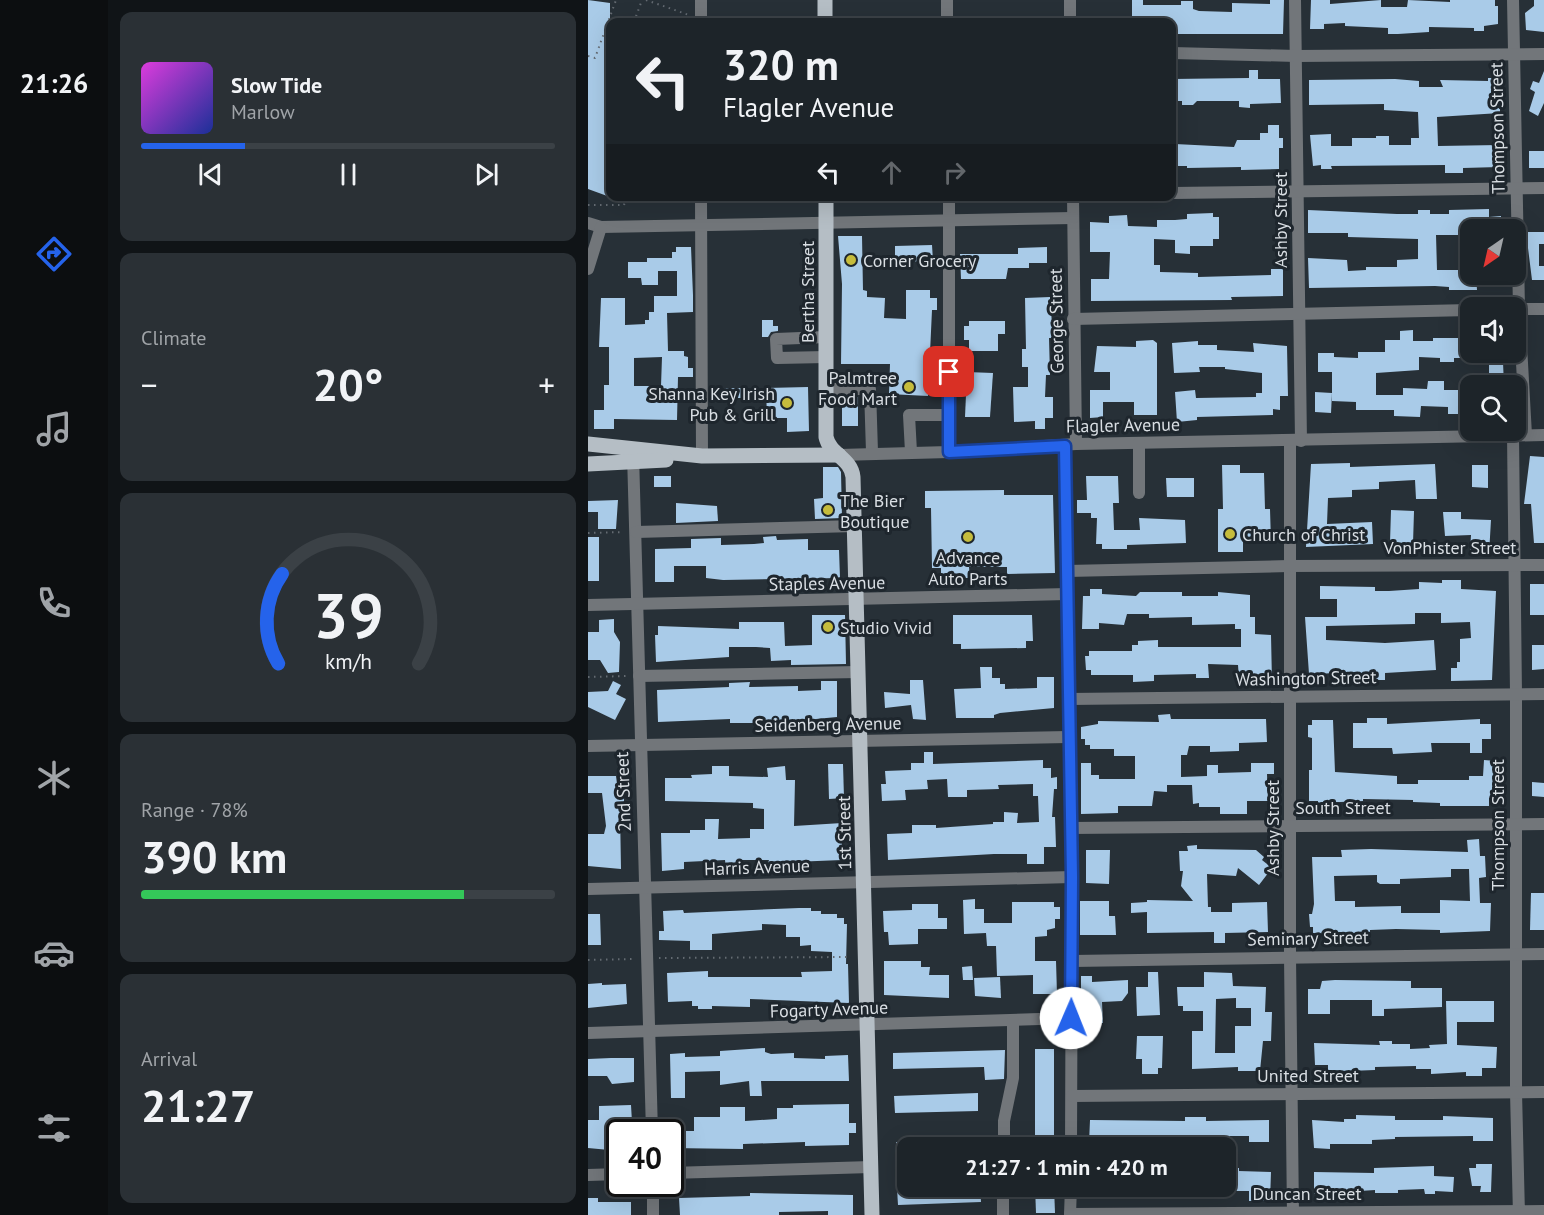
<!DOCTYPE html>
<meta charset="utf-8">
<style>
body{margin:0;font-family:"PT Sans",sans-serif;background:#2a3035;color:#f1f3f6;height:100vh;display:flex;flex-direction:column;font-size:22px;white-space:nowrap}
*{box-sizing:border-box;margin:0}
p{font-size:20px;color:#a0a4a8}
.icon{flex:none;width:33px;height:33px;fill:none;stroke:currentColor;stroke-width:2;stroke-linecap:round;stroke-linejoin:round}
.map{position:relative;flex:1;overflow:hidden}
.details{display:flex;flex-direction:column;gap:12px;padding:12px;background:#101417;width:480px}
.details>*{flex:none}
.hud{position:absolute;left:18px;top:18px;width:570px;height:183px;border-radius:12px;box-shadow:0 6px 24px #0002,0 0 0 2px #3b4146;background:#1d2429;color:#f1f3f6;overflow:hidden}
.needle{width:39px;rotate:214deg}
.buttons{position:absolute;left:872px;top:219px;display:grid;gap:12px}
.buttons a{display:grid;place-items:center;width:66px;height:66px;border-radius:12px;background:#1d2429;box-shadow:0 6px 24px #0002,0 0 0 2px #3b4146;font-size:30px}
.speed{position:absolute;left:18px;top:1119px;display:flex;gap:12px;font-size:30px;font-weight:700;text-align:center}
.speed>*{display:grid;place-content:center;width:78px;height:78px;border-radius:50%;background:#1d2429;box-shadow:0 6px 24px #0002,0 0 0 2px #3b4146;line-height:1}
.speed .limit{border:3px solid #111;border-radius:9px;background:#fff;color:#111}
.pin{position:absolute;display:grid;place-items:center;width:51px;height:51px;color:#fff;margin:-26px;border-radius:12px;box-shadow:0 3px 9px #0006}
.me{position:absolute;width:66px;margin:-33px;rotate:1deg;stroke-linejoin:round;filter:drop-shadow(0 0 4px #0008)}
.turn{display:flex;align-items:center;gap:21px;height:126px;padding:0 18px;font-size:27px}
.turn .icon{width:78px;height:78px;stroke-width:2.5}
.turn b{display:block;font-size:42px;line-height:51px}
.lanes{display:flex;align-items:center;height:57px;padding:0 18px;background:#0003;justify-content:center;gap:30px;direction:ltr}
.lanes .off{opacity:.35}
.big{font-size:45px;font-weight:700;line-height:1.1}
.details .card{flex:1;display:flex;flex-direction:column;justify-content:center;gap:9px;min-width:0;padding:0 21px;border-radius:12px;background:#2a3035}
.details .dial{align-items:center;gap:0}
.dial svg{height:156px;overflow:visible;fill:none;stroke:#3b4146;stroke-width:7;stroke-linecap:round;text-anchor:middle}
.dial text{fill:#f1f3f6;stroke:none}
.song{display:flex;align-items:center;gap:18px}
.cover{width:72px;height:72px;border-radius:9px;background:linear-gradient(135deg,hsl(300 70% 55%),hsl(230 70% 35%))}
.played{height:6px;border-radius:3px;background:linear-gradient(90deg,#2563eb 25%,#3b4146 25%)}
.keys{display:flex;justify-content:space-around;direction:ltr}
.heat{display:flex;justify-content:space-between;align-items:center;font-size:33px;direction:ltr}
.charge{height:9px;border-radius:4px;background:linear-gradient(90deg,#34c759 78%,#3b4146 0)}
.trip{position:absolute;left:309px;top:1137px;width:339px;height:60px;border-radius:12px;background:#1d2429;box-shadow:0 6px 24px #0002,0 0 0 2px #3b4146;font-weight:700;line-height:60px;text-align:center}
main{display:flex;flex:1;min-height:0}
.tab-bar{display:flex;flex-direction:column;width:108px;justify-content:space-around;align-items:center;background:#0c0e10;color:#a0a4a8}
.tab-bar .icon{width:42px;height:42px}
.tab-bar .selected{color:#2563eb}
.tab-bar b{font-size:27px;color:#f1f3f6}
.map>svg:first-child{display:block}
.building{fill:#a9cbe8;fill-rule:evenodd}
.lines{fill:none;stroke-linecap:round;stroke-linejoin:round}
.path{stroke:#646b72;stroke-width:2;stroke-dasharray:1.5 4.5;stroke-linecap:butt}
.minor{stroke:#72767a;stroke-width:12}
.major{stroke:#b5bec5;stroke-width:15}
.route-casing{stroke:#184099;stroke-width:15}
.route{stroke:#2563eb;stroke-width:10}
.poi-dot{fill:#c6bc3c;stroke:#1e262d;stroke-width:2}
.labels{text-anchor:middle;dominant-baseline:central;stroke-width:6;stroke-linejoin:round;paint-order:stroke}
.street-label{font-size:18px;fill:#d9dee3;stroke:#1e262d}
.poi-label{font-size:18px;fill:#d9dee3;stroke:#1e262d;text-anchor:start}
</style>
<main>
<nav class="tab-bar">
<b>21:26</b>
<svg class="icon selected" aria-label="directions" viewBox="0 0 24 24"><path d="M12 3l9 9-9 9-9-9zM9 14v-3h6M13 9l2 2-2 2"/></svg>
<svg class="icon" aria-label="music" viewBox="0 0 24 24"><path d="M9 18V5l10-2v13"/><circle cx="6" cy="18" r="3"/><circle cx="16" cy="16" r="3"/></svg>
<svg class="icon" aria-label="phone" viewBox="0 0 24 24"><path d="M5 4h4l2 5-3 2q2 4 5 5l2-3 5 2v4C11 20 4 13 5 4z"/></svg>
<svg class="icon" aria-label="climate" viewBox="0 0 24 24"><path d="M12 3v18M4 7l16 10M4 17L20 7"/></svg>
<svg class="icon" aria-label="car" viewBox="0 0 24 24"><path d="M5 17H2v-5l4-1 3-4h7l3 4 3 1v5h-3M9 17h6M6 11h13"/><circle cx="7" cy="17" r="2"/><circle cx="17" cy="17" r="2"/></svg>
<svg class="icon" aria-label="filters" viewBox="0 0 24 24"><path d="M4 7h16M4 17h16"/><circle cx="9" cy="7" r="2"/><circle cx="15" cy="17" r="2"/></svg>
</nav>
<section class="details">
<div class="card">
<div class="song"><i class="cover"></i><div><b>Slow Tide</b><p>Marlow</p></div></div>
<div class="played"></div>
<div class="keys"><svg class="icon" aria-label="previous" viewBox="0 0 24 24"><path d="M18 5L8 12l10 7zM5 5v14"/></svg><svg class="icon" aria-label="pause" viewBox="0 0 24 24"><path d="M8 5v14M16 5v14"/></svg><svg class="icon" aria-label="next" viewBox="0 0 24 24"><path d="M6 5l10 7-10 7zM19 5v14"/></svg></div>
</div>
<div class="card"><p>Climate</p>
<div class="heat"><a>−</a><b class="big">20°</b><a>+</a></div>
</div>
<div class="card dial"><svg viewBox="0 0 100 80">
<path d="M14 69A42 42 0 1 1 86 69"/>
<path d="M14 69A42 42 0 0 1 16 23" stroke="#2563eb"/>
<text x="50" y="56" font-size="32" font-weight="700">39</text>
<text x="50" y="72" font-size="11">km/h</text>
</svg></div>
<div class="card"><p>Range · 78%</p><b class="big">390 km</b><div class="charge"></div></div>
<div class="card"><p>Arrival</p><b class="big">21:27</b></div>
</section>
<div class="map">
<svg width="956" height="1215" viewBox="0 0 956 1215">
<rect width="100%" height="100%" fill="#273037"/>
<g class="building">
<path d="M0 0 22 3V197L0 189Z"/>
<path d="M544 0H555V5H593V1H605V9L611 11 644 12V3L682 4V0H696L695 34H586V22H544Z"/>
<path d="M723 0H742V4L793 0V7H819L820 0 862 2V0H907V6H910V24L896 26V31H886V28L841 27V32L810 34H800V28L757 26V23L736 24V29H722Z"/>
<path d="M946 0H956V32L938 30 937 13 946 6Z"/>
<path d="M661 70H670V79H692L693 103 662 104V108L651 107V101H609L605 105H594V101H588V96L584 95V79L661 78Z"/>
<path d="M956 71V103L950 116 941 111 947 92 942 89 945 81 951 83Z"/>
<path d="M900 78H912V113L849 117 850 146 911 145V167L875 168V173H857V165L743 166 744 169H733V165L725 166 722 135 743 134V146H764V138H788V136H801V145H823V138H831L830 112 796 110V104L721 105V80L807 79 831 81V87H855L852 80 900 81Z"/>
<path d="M680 125H691V138H695V148H691V169L653 170V167L599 168V166H588L587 144 646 147 649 140H672V133H680Z"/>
<rect x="941" y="151" width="15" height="17"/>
<path d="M901 209V217L913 216V230H876V235H848L849 270H882V274H888L889 290H861V287L847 286 721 288 720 258 759 260 760 271 778 270V267H809V260L830 259V239L760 237V233H720V210L809 214H830V210H842V214H861V210Z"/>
<path d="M625 213V217H631V239H625V246H602V254L587 253V240L566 239V265H572V272L610 273V277L683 275V269H695V296L643 297 644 300 503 301V279H521L522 252H502V222L521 223V216L539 215 540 226 569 227V220H587L599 219V214Z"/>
<path d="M938 232H956V244H951V266H956V280H944Z"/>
<path d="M250 236H274L275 290 279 291V297L297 298 296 318 318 319V290H342V298H349V310H344L340 396 301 394 302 364H253L254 284Z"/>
<path d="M344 245 345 261 307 262V246Z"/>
<path d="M88 247H103L105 295V312L79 313 80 351H96V356L100 357V368H105V377H90L89 420 26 419V429H6V410H16V385H21V347H11L13 298H37V325L57 324V320H61V312H66V296H89V271H70V285H54L53 278H40V262H59V258H84V252H88ZM74 357 73 386H46V358Z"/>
<path d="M459 247V263H441V268H420L418 279H373L372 254H430V248Z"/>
<path d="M462 297 465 338H461L462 375H458L457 397H465V418H457V429H447V421L426 422 425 387H440V367H434V349H438L437 298Z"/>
<path d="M174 320H185V326H190V331L183 332 180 337H174Z"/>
<path d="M381 321H417V334H410V351H381V340H376V326H381Z"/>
<path d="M825 330V341H845V338H875V358H866V362H852V358L831 357V370L788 373V395H815V388L839 389 840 381H856V390H877V414H860V407L833 406 832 417 806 416V410H768V402L744 401V372H730V353H746V357L770 358V352H797V340H812V331Z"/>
<path d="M565 340 569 343V415H546V402H515V417L502 418V390H522V372H506L509 346 548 347V341Z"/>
<path d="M610 341V345H629V350L666 352 665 343 699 346 700 396H692V410L685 409V415L609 417V420L589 422 587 392 607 390 608 398 668 397V393H674V373L637 369V367H611L612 372 586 373 584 343Z"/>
<path d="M889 352 922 353V362H915L916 386H901V362H889Z"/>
<path d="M379 372 405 373 402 417H377Z"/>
<path d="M220 387 221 431 199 432V418H179L178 388Z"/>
<rect x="136" y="388" width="20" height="10"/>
<path d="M727 392 744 393 743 413 727 412Z"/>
<rect x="254" y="397" width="16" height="29"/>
<path d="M942 456 956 457V543H946L943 504H936Z"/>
<path d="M762 463V467L847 464 849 499H828L827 480 791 482V489L764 490V497L740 498 739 524 784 522 785 544 718 547 723 464Z"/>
<path d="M634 465H652V473H676L677 509H682L683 542H655V552H630V509H635Z"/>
<path d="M884 465H900V488L884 487Z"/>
<path d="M235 467H250L253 472 254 518 227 519 226 499 235 498Z"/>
<rect x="66" y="476" width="17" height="11"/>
<path d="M498 476H530L531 503H525L526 530H552L551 518 597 520 598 543 539 545V549H514V544H508L509 518H503V513H489V500H499Z"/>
<path d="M578 478H606V497H579Z"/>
<path d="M416 490V495H465L467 573 419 574V567H381L382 578H353V568H344L343 508H337V491Z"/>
<path d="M30 500 28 529H10V512H0V501Z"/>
<path d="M88 503 129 506 130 521 88 523Z"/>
<path d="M803 510 826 511 825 543H802Z"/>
<path d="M855 512H873V519L903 520 901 554 882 552 883 535 857 536Z"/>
<path d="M188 536 189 540 220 539V550H251L252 578 135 580 118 578V566H86V582H67V549L103 548V539L133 538V545L166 544 176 543 175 537Z"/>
<rect x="0" y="537" width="11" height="44"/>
<path d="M854 580H873V589L908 591 904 680 863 681V668H869V662H872V639L883 638 882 622 853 623V613H827V624L738 626V640L797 643 846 640 848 670 797 673V680H774V675L751 676V673L721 674 717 617H749V599H732V586L787 587V591H801L831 589V582L854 583Z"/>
<rect x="942" y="584" width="14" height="31"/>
<path d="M502 589H514V594L548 596 552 592H594V596H630V592L662 595V617H667V634L683 635 684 682H655V679H651L650 665 620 664 621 678H608V674L566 675V681L545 682V675H503V670H498L497 656H501V651H544V645H550V641L570 640V647H653V629H647V624L604 625V617L561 618V614H539L536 625 511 623V629H494L495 596H502Z"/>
<path d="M224 615H257L258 664 203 665V660L183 661 182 648 168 647H141V657L68 662 67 635H70V626L151 629V622H196L197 646 224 645Z"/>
<path d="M365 615H444L445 641H438V648L373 649V644H365Z"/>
<path d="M26 619V632L32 642 31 672 20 673 12 660H0V632H11V620Z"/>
<path d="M944 645H956V669L944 670Z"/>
<path d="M392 667H404V678H412V684H417V689L449 688V677H466V708L412 713 406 715V718H368L366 689 393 688Z"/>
<path d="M322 680H335L338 720 325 719 323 705 297 708 296 692 322 694Z"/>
<path d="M25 681 33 685 28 694 38 699 27 720 0 707V692L20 691Z"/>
<path d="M233 681H249V717L186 723H142V719L70 722 69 690 141 687V683L162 682 161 687 210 686V691L233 690Z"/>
<path d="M582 714 583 719H678L679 742 651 743V751L622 752V746H601L599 755H593V777L619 776V765H630V773L663 772V763H686V774H679L680 801H659V814H632V807H611V803L605 804 604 785H579V792L566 791 564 806H530V813L493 814V763H503V775H511V779H547V756H526V749H502V745H497V739H493V727L510 724V721L571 722 570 715Z"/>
<path d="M779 718H799V724L892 719V724H903V739H894V753H882V743H843L844 752 805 754 804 748H765V723H779Z"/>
<path d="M724 720H745L747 772 809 776V784H830V780H881V776H895L896 760 908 761 905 798H901V806H852V803L825 802V800L775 799V801L730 803V801H721V770H724V738L720 737V725H724Z"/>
<path d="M336 752H345V764L455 760V768H463V778L469 777V789H466L464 817H467L468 847H456V864H439V854H406L300 860 299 834 324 833V825H348V828L405 824V822H416V812L430 813 429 823 451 822 450 796H445V784L410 785 411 789 379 790V797H360L359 779 339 780 340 789 317 790 318 800 294 801 293 784H298L297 771 323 770V763H336Z"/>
<path d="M240 764H255L256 798 241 799Z"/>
<path d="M124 766H141V776L180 777 179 768 197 766 198 780H207L206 826 254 823V860L180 863 181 860H149L150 869H138L137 860 96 862V869L74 871 73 833H102V830H117V819H131L130 839 162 838V829H176V809L165 808V803L77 801V778H104L103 775 124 774Z"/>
<path d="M0 776H28L29 784H36V808L32 811 33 869 0 866V834H16L18 826 14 793H0Z"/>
<path d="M944 782 956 783V797L944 796Z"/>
<path d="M891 839 892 856H897L898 877 891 878 892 903H903L902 931 852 933V930L808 929 782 930V934H754L725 933V927H722L721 914H724L726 904 724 857H754L753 850 783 849 880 852 879 840ZM863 869H881L882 901 852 900V913H813V906L767 907V901H747L746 876 789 875V882L792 884H812V879L863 877Z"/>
<path d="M609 845V849L668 850 676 857 674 860 684 868 671 885 650 868 648 876 619 874 620 907H623V912H644V903L679 902 680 932 637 933V943H626V932L559 933V912L543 913V903L559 902V900L605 901 593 886 595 871H592L591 851H600L599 846Z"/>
<path d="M498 850H522L521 884 498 883Z"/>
<path d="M943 893H956V930H942Z"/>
<path d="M387 899V909H396V923H424V902H466V907H472V919H467V928L459 930V936L447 937V961H468L469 994H445V975L409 976 408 946H399L398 933 376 934 375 900Z"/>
<path d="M492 901H521V916H527L528 935H492Z"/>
<path d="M324 904H350V918H359V929H330V944L301 945 300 932H296L295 911 324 910Z"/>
<path d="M211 908H223V911H233V914H249V918H256V924H259L258 964H260L261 1003 162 999V1007L124 1006V1009H110V1006H104V1001L80 1002 79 973 120 971V977H214L213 972 244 971V952L223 951V945L212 946V937H198V925L174 924V930L124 934V950H102V941L71 940V931H76L75 911 95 910 96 913Z"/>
<path d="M0 914H12L13 945H0Z"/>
<path d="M296 961H333V967H342L341 975H361V998L296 995Z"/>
<path d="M384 966 385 980H375L374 967Z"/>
<path d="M560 972H570L572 1015 549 1016 548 987H560Z"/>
<path d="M616 972 644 973 645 986 678 987 677 1012H684L683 1041H675L672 1071H650V1067L604 1069V1031H615V1011H595V1006H590L589 987H616ZM648 998V1008H663V1026H647V1053H627L628 999Z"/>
<path d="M493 976H504V982L540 980V993L534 1001 514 1002 515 1023 497 1024V1005H493Z"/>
<path d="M412 977 413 998 387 996 386 978Z"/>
<path d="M747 980 823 981V988H854V1007L796 1009V1016H784V1000H742V1014H720V989H732L734 981Z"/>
<path d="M14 983V985L38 984 39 1004 0 1008V984Z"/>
<path d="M858 1001H906V1022H869V1045L909 1047 908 1068H894V1076H878V1072L843 1074V1069H828V1066L787 1067V1070L761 1071 740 1070V1065H727L726 1043 792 1045 791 1041H804V1044H822V1049L842 1048 841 1045 859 1044Z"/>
<path d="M549 1036H575L574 1068H570V1074H554V1059H548Z"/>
<path d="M177 1048V1052L183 1054 206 1053V1058L237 1059V1056L260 1055 261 1081H173L174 1096H162L161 1081 132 1085V1071L97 1072V1098H83L82 1054 97 1053V1057L132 1056V1051Z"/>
<rect x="447" y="1049" width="19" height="99"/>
<path d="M417 1050 416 1079 397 1080 396 1067 305 1069V1053Z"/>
<path d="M23 1058H46V1082L24 1084 19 1076H0V1059Z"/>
<path d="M390 1093V1111L307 1113 306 1096Z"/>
<path d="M261 1104V1123H268V1133H261V1145L217 1146V1142L155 1144V1149L82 1148V1131H106V1117H132V1107H157V1121L189 1119V1108H205V1105Z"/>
<path d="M43 1105 44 1122H48V1132H32V1151L0 1148V1120H11V1106Z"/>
<path d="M768 1115 807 1116V1120H855V1116L905 1118V1141H885V1136L807 1137V1139L784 1140V1144H742V1149L726 1148 724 1120 756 1122V1119H768Z"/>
<path d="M597 1117H618V1121L681 1120V1142H661V1136H642V1141L618 1142V1146L598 1147 597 1142H576V1137L552 1138V1143H501L502 1120 597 1121Z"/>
<rect x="308" y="1142" width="12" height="16"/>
<path d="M888 1164H904L903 1192H892L893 1186H884L881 1168H888Z"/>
<path d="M846 1166V1176L866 1177 865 1192 847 1191V1194H837L836 1189 810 1190V1193H787V1190L726 1194V1172L786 1173V1168Z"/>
<path d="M642 1168H651V1171L683 1172 682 1201H661V1191H638V1175H641Z"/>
<path d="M392 1186 393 1202 310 1205 309 1188Z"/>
<path d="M447 1186H466L467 1213H448Z"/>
<path d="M610 1186H623L624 1197H610Z"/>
<path d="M162 1193 265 1195V1215H240V1211L191 1212V1215H92L91 1198 162 1196Z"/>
<path d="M0 1198H10V1202H43V1215H0Z"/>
</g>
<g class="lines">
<g class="path">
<path d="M58 0 101 15"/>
<path d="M46 22 54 0"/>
<path d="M0 56 7 58 28 0"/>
<path d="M0 205H36L39 196"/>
<path d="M0 533 36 532"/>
<path d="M0 677 39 676"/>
<path d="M71 958 263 957"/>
<path d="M0 960 47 959"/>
</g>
<g class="minor">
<path d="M113 0V22"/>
<path d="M359 0V22"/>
<path d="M482 0V22"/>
<path d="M707 0 713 441"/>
<path d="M925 0 931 309 938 435"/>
<path d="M584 53 708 56 956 54"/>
<path d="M584 193 956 188"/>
<path d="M113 196 114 456"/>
<path d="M361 196V452"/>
<path d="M485 196 488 444"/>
<path d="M0 223 13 227 485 218"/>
<path d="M0 269 13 227"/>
<path d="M927 309H956"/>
<path d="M485 319 882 310"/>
<path d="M238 337 188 339 189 358 238 357"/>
<path d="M238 389H282L284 452"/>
<path d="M925 435 928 694V1092L931 1215"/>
<path d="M702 441V956L705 1215"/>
<path d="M477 445 484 877 483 1148"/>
<path d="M323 452 321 415H361"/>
<path d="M45 454 64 1132"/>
<path d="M251 455 361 452 488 444 956 435"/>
<path d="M551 493V443"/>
<path d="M48 532 267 526"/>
<path d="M479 571 701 566 956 565"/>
<path d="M0 605 479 594"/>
<path d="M51 676 271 672"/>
<path d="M481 699 956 694"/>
<path d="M0 746 480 737"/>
<path d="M482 828 956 824"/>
<path d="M0 889 484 877"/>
<path d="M484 961 956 954"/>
<path d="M0 1033 483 1018"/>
<path d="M484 1096 956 1092"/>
<path d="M416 1148V1121L425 1078V1021"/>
<path d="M82 1173 283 1167"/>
<path d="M0 1175 32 1174"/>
<path d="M65 1184V1215"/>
<path d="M482 1214 956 1211"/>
<path d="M415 1215V1186"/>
<path d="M482 1215 483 1186"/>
</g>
<g class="major">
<path d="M237 0V22"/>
<path d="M238 196V437C242 455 263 458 265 477L284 1215"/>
<path d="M0 444 114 456 251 455"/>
<path d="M0 464 78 460"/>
</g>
</g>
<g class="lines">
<defs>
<path id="route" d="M361 372V452L477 446 484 877 483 1018"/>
</defs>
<use href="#route" class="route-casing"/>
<use href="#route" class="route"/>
</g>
<g class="poi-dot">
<circle cx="263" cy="260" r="6"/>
<circle cx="321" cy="387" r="6"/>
<circle cx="199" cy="403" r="6"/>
<circle cx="240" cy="510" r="6"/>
<circle cx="642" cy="534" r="6"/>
<circle cx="380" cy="537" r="6"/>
<circle cx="240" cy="627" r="6"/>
</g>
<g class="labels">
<g class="street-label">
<text transform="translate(909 128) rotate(-91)">Thompson Street</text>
<text transform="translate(692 220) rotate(-90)">Ashby Street</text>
<text transform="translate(219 292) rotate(-90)">Bertha Street</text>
<text transform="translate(468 321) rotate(-91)">George Street</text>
<text transform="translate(535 425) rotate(-1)">Flagler Avenue</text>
<text x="862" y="547">VonPhister Street</text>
<text transform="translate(239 583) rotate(-1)">Staples Avenue</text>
<text transform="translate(718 678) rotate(-1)">Washington Street</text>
<text transform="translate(240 724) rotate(-1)">Seidenberg Avenue</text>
<text transform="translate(35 792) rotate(-92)">2nd Street</text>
<text x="755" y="807">South Street</text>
<text transform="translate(909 825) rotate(-90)">Thompson Street</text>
<text transform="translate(684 828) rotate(-90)">Ashby Street</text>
<text transform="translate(256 833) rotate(-91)">1st Street</text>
<text transform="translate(169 867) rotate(-2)">Harris Avenue</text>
<text transform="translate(720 938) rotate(-1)">Seminary Street</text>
<text transform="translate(241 1009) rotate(-2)">Fogarty Avenue</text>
<text x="720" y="1075">United Street</text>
<text x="719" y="1193">Duncan Street</text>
</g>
<g class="poi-label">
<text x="275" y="260">Corner Grocery</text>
<text x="309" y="377" text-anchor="end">Palmtree<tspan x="309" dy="21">Food Mart</tspan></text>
<text x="187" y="393" text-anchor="end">Shanna Key Irish<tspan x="187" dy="21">Pub &amp; Grill</tspan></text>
<text x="252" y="500">The Bier<tspan x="252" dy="21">Boutique</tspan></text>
<text x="654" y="534">Church of Christ</text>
<text x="380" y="557" text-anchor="middle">Advance<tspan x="380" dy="21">Auto Parts</tspan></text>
<text x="252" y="627">Studio Vivid</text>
</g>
</g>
</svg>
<div class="buttons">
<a><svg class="needle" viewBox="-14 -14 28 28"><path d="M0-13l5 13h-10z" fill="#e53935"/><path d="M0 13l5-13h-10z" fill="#a0a4a8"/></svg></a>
<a><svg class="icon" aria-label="sound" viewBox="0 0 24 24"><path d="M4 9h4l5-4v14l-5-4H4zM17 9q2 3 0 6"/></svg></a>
<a><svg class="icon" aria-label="search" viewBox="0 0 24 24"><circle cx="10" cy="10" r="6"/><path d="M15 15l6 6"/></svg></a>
</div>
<div class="speed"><div class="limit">40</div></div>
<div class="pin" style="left:361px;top:372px;background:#d93025"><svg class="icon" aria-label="arrive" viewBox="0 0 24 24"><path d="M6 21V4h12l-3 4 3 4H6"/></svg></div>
<svg class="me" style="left:483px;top:1018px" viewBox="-20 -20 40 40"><circle r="19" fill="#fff"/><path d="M0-13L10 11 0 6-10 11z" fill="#2563eb"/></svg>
<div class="trip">21:27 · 1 min · 420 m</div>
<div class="hud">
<div class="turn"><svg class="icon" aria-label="left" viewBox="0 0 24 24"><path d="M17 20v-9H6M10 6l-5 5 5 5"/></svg><div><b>320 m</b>Flagler Avenue</div></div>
<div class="lanes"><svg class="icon" aria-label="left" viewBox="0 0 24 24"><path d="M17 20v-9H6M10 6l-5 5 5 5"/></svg><svg class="icon off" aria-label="ahead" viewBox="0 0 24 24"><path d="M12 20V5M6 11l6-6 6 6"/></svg><svg class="icon off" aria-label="right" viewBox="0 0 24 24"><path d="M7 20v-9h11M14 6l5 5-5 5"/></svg></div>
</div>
</div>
</main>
